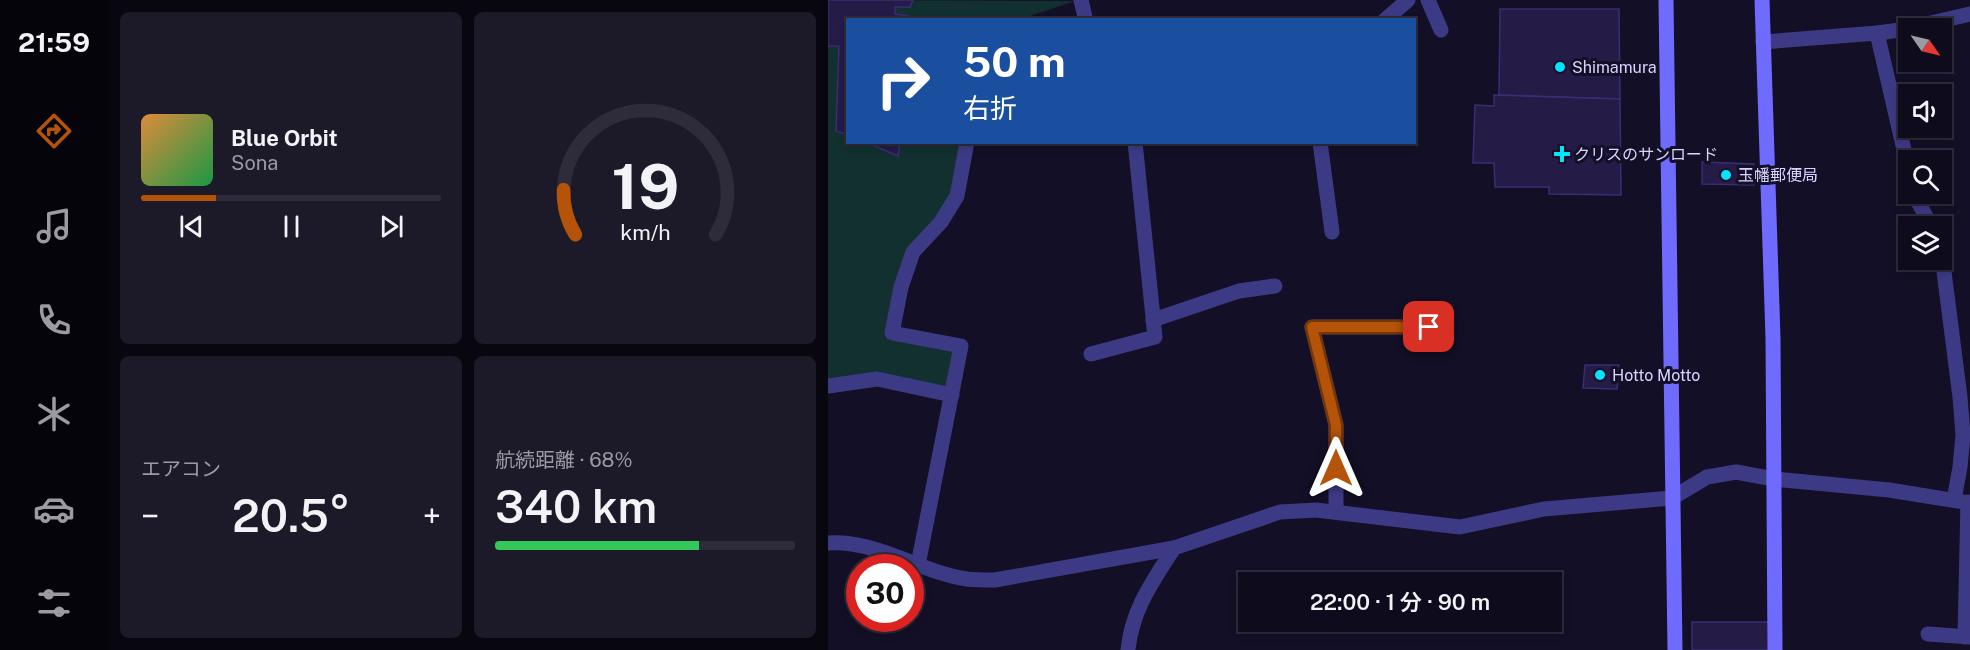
<!DOCTYPE html>
<html lang="ja">
<meta charset="utf-8">
<style>
body{margin:0;font-family:"Public Sans","Noto Sans JP",sans-serif;background:#1c1929;color:#f1f3f6;height:100vh;display:flex;flex-direction:column;font-size:22px;white-space:nowrap}
*{box-sizing:border-box;margin:0}
p{font-size:20px;color:#9b9ba3}
.icon{flex:none;width:33px;height:33px;fill:none;stroke:currentColor;stroke-width:2;stroke-linecap:round;stroke-linejoin:round}
.map{position:relative;flex:1;overflow:hidden}
.details{display:flex;flex-direction:column;gap:12px;padding:12px;background:#08060f;width:720px}
.details>*{flex:none}
.hud{position:absolute;left:18px;top:18px;width:570px;height:126px;border-radius:0px;box-shadow:0 3px 9px #0003,0 0 0 2px #2e2b3b;background:#1a4fa0;color:#fff;overflow:hidden}
.needle{width:39px;rotate:124deg}
.fabs{position:absolute;left:1070px;top:18px;display:grid;gap:12px}
.fabs a{display:grid;place-items:center;width:54px;height:54px;border-radius:0px;background:#0e0b1c;box-shadow:0 3px 9px #0003,0 0 0 2px #2e2b3b;font-size:30px}
.speed{position:absolute;left:18px;top:554px;display:flex;gap:12px;font-size:30px;font-weight:700;text-align:center}
.speed>*{display:grid;place-content:center;width:78px;height:78px;border-radius:50%;background:#0e0b1c;box-shadow:0 3px 9px #0003,0 0 0 2px #2e2b3b;line-height:1}
.speed .limit{border:9px solid #d22;background:#fff;color:#111}
.pin{position:absolute;display:grid;place-items:center;width:51px;height:51px;color:#fff;margin:-26px;border-radius:12px;box-shadow:0 3px 9px #0006}
.me{position:absolute;width:66px;margin:-33px;rotate:0deg;stroke-linejoin:round;filter:drop-shadow(0 0 4px #0008)}
.turn{display:flex;align-items:center;gap:21px;height:126px;padding:0 18px;font-size:27px}
.turn .icon{width:78px;height:78px;stroke-width:2.5}
.turn b{display:block;font-size:42px;line-height:51px}
.big{font-size:45px;font-weight:600;line-height:1.1}
.details .tile{flex:1;display:flex;flex-direction:column;justify-content:center;gap:9px;min-width:0;padding:0 21px;border-radius:9px;background:#1c1929}
.details .dial{align-items:center;gap:0}
.dial svg{height:156px;overflow:visible;fill:none;stroke:#2e2b3b;stroke-width:7;stroke-linecap:round;text-anchor:middle}
.dial text{fill:#f1f3f6;stroke:none}
.song{display:flex;align-items:center;gap:18px}
.cover{width:72px;height:72px;border-radius:9px;background:linear-gradient(135deg,hsl(30 70% 55%),hsl(140 70% 35%))}
.played{height:6px;border-radius:3px;background:linear-gradient(90deg,#b45309 25%,#2e2b3b 25%)}
.keys{display:flex;justify-content:space-around;direction:ltr}
.heat{display:flex;justify-content:space-between;align-items:center;font-size:33px;direction:ltr}
.charge{height:9px;border-radius:4px;background:linear-gradient(90deg,#34c759 68%,#2e2b3b 0)}
.details .tiles{flex:1;display:grid;gap:12px;grid-template-columns:repeat(2,1fr)}
.trip{position:absolute;left:410px;top:572px;width:324px;height:60px;border-radius:0px;background:#0e0b1c;box-shadow:0 3px 9px #0003,0 0 0 2px #2e2b3b;font-weight:600;line-height:60px;text-align:center}
main{display:flex;flex:1;min-height:0}
.dock{display:flex;flex-direction:column;width:108px;justify-content:space-around;align-items:center;background:#06040b;color:#9b9ba3}
.dock .icon{width:42px;height:42px}
.dock .on{color:#b45309}
.dock b{font-size:27px;color:#f1f3f6}
.map>svg:first-child{display:block}
.green{fill:#12302f}
.building{fill:#241b47;stroke:#3b2d73;stroke-width:1.5}
.lines{fill:none;stroke-linecap:round;stroke-linejoin:round}
.street{stroke:#3d3a85;stroke-width:15}
.secondary{stroke:#6f6bff;stroke-width:15}
.route-casing{stroke:#753606;stroke-width:15}
.route{stroke:#b45309;stroke-width:10}
.poi-dot{fill:#00e5ff;stroke:#130f26;stroke-width:2}
.labels{text-anchor:middle;dominant-baseline:central;stroke-width:6;stroke-linejoin:round;paint-order:stroke}
.poi-label{font-size:16px;fill:#d9d4ff;stroke:#130f26;text-anchor:start}
</style>
<main>
<nav class="dock">
<b>21:59</b>
<svg class="icon on" aria-label="directions" viewBox="0 0 24 24"><path d="M12 3l9 9-9 9-9-9zM9 14v-3h6M13 9l2 2-2 2"/></svg>
<svg class="icon" aria-label="music" viewBox="0 0 24 24"><path d="M9 18V5l10-2v13"/><circle cx="6" cy="18" r="3"/><circle cx="16" cy="16" r="3"/></svg>
<svg class="icon" aria-label="phone" viewBox="0 0 24 24"><path d="M5 4h4l2 5-3 2q2 4 5 5l2-3 5 2v4C11 20 4 13 5 4z"/></svg>
<svg class="icon" aria-label="climate" viewBox="0 0 24 24"><path d="M12 3v18M4 7l16 10M4 17L20 7"/></svg>
<svg class="icon" aria-label="car" viewBox="0 0 24 24"><path d="M5 17H2v-5l4-1 3-4h7l3 4 3 1v5h-3M9 17h6M6 11h13"/><circle cx="7" cy="17" r="2"/><circle cx="17" cy="17" r="2"/></svg>
<svg class="icon" aria-label="filters" viewBox="0 0 24 24"><path d="M4 7h16M4 17h16"/><circle cx="9" cy="7" r="2"/><circle cx="15" cy="17" r="2"/></svg>
</nav>
<section class="details">
<div class="tiles">
<div class="tile">
<div class="song"><i class="cover"></i><div><b>Blue Orbit</b><p>Sona</p></div></div>
<div class="played"></div>
<div class="keys"><svg class="icon" aria-label="previous" viewBox="0 0 24 24"><path d="M18 5L8 12l10 7zM5 5v14"/></svg><svg class="icon" aria-label="pause" viewBox="0 0 24 24"><path d="M8 5v14M16 5v14"/></svg><svg class="icon" aria-label="next" viewBox="0 0 24 24"><path d="M6 5l10 7-10 7zM19 5v14"/></svg></div>
</div>
<div class="tile dial"><svg viewBox="0 0 100 80">
<path d="M14 69A42 42 0 1 1 86 69"/>
<path d="M14 69A42 42 0 0 1 8 46" stroke="#b45309"/>
<text x="50" y="56" font-size="32" font-weight="700">19</text>
<text x="50" y="72" font-size="11">km/h</text>
</svg></div>
<div class="tile"><p>エアコン</p>
<div class="heat"><a>−</a><b class="big">20.5°</b><a>+</a></div>
</div>
<div class="tile"><p>航続距離 · 68%</p><b class="big">340 km</b><div class="charge"></div></div>
</div>
</section>
<div class="map">
<svg width="1142" height="650" viewBox="0 0 1142 650">
<rect width="100%" height="100%" fill="#130f26"/>
<path class="green" d="M0 0 247 1 193 19 20 20V142L135 143 123 196 110 219 79 251 57 338 127 352 121 390 0 380Z"/>
<g class="building">
<path d="M0 0H85L82 7H67V14L81 16V20H20V135L8 131 11 46H0Z"/>
<path d="M672 9H791L792 99 671 95Z"/>
<path d="M666 95 792 99 793 195 721 194V187H667L666 163H645L647 105 666 106Z"/>
<path d="M37 142H72L70 156Z"/>
<path d="M874 162 926 164V185L874 184Z"/>
<path d="M757 365H791L789 389 755 388Z"/>
<rect x="864" y="622" width="77" height="28"/>
</g>
<g class="lines">
<g class="street">
<path d="M253 0 257 17 256 20"/>
<path d="M600 0 613 30"/>
<path d="M557 20 580 0"/>
<path d="M1081 28 1142 14"/>
<path d="M1049 33 1080 167"/>
<path d="M935 42 1049 33 1080 29"/>
<path d="M492 142 504 232"/>
<path d="M1086 194 1103 226"/>
<path d="M1113 248 1132 397 1135 435 1132 467 1126 500"/>
<path d="M325 320 411 291 447 286"/>
<path d="M263 354 327 337 307 142"/>
<path d="M0 386 49 379 124 395"/>
<path d="M508 512V425L484 327H601"/>
<path d="M0 543C50 540 91 572 139 579 148 580 158 580 167 580L346 548 452 512 488 510 632 527 716 509 844 498 879 477 908 472 946 479 1061 490 1142 503"/>
<path d="M90 565 133 346 64 333 73 287 85 252 113 222 129 196 139 142"/>
<path d="M1100 634 1142 637"/>
<path d="M1137 637 1140 502"/>
<path d="M300 650C304 609 325 581 346 548"/>
</g>
<g class="secondary">
<path d="M838 0 847 650"/>
<path d="M934 0 945 338 947 650"/>
</g>
</g>
<g class="lines">
<defs>
<path id="route" d="M508 468V425L484 327H601"/>
</defs>
<use href="#route" class="route-casing"/>
<use href="#route" class="route"/>
</g>
<g class="poi-dot">
<circle cx="732" cy="67" r="6"/>
<path d="M731 145h6v6h6v6h-6v6h-6v-6h-6v-6h6z"/>
<circle cx="898" cy="175" r="6"/>
<circle cx="772" cy="375" r="6"/>
</g>
<g class="labels">
<g class="poi-label">
<text x="744" y="67">Shimamura</text>
<text x="746" y="154">クリスのサンロード</text>
<text x="910" y="175">玉幡郵便局</text>
<text x="784" y="375">Hotto Motto</text>
</g>
</g>
</svg>
<div class="fabs">
<a><svg class="needle" viewBox="-14 -14 28 28"><path d="M0-13l5 13h-10z" fill="#e53935"/><path d="M0 13l5-13h-10z" fill="#9b9ba3"/></svg></a>
<a><svg class="icon" aria-label="sound" viewBox="0 0 24 24"><path d="M4 9h4l5-4v14l-5-4H4zM17 9q2 3 0 6"/></svg></a>
<a><svg class="icon" aria-label="search" viewBox="0 0 24 24"><circle cx="10" cy="10" r="6"/><path d="M15 15l6 6"/></svg></a>
<a><svg class="icon" aria-label="layers" viewBox="0 0 24 24"><path d="M12 4l9 5-9 5-9-5zM3 14l9 5 9-5"/></svg></a>
</div>
<div class="speed"><div class="limit">30</div></div>
<div class="pin" style="left:601px;top:327px;background:#d93025"><svg class="icon" aria-label="arrive" viewBox="0 0 24 24"><path d="M6 21V4h12l-3 4 3 4H6"/></svg></div>
<svg class="me" style="left:508px;top:468px" viewBox="-20 -20 40 40"><path d="M0-17L14 15 0 8-14 15z" fill="#b45309" stroke="#fff" stroke-width="4"/></svg>
<div class="trip">22:00 · 1 分 · 90 m</div>
<div class="hud">
<div class="turn"><svg class="icon" aria-label="right" viewBox="0 0 24 24"><path d="M7 20v-9h11M14 6l5 5-5 5"/></svg><div><b>50 m</b>右折</div></div>
</div>
</div>
</main>
